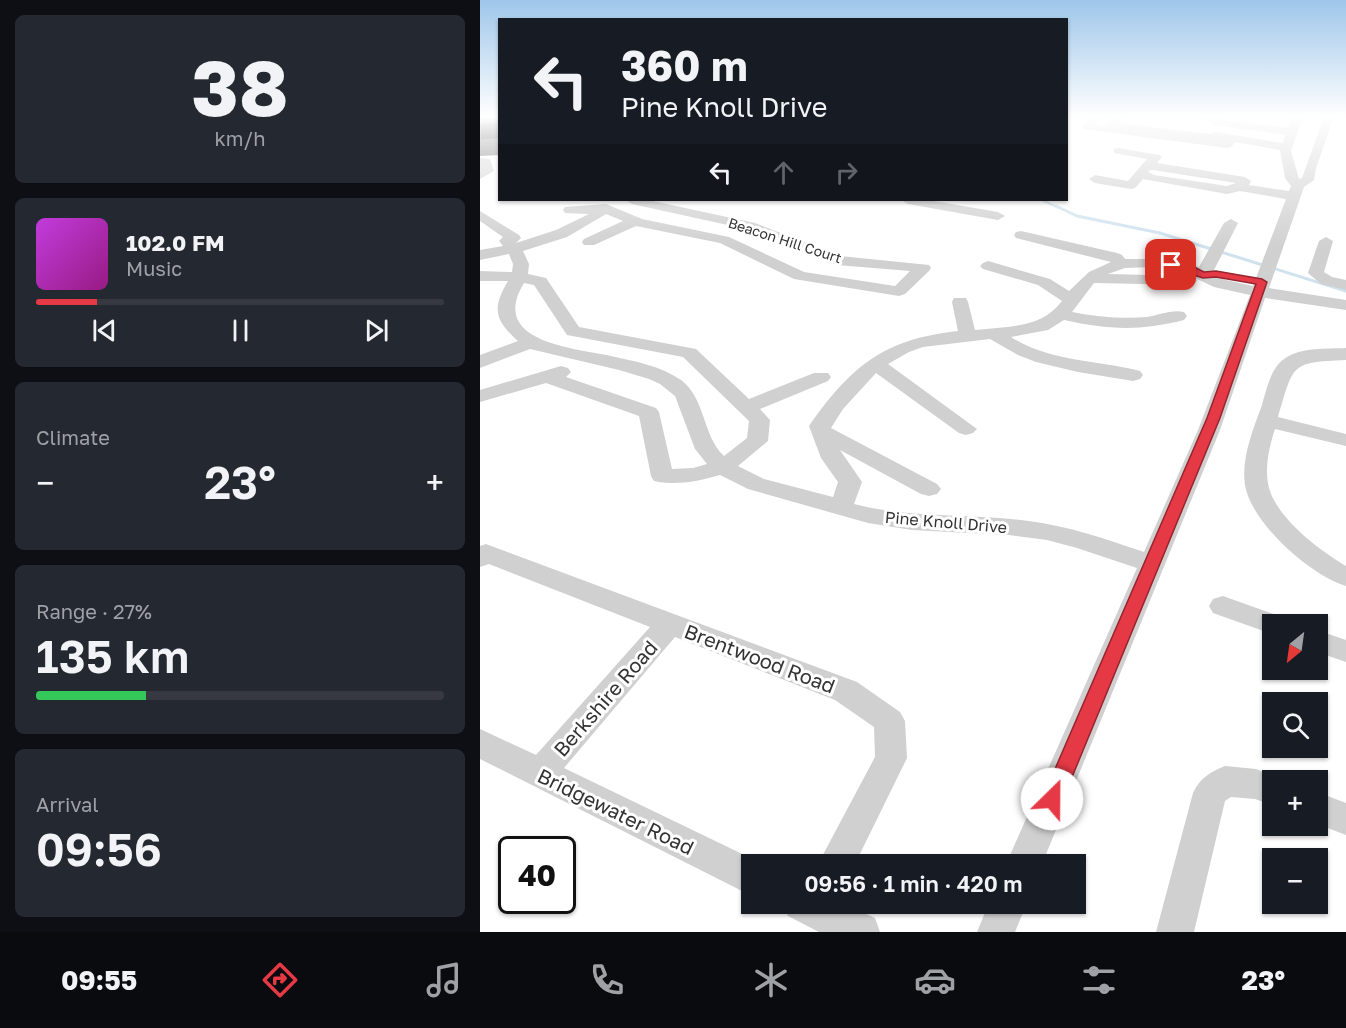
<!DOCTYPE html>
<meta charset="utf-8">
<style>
body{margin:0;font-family:"Golos Text",sans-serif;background:#242831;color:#f1f3f6;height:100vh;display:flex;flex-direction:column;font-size:22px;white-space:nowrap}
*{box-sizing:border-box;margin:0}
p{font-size:20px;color:#9ea1a6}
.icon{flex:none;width:33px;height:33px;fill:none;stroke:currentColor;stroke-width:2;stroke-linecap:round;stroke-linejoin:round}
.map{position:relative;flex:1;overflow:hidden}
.panel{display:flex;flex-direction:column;gap:15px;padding:15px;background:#0d0f14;width:480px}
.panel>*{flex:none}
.banner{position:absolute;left:18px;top:18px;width:570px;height:183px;border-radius:0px;box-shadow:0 2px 4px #0004;background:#171b24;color:#f1f3f6;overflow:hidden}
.needle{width:39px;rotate:209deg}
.buttons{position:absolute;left:782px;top:614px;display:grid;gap:12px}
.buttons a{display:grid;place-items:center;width:66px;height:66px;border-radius:0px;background:#171b24;box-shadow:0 2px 4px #0004;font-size:30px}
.speed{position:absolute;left:18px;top:836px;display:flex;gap:12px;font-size:30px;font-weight:700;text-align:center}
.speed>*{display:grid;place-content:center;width:78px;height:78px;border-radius:50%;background:#171b24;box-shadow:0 2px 4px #0004;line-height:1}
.speed .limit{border:3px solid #111;border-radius:9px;background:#fff;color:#111}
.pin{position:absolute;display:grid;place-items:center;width:51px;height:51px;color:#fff;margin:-26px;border-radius:12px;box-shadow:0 3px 9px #0006}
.me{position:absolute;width:66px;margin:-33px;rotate:23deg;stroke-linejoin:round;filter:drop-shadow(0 0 4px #0008)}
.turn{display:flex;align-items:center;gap:21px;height:126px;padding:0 24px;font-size:27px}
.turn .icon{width:78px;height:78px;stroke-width:2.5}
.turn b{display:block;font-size:42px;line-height:51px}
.lanes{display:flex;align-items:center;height:57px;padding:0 24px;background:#0003;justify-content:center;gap:30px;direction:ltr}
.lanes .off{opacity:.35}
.big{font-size:45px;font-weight:600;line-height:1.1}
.panel .card{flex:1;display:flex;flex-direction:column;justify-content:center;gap:9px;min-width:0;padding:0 21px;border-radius:9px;background:#242831}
.panel .dial{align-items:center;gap:0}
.dial b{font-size:78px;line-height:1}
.song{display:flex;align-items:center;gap:18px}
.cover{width:72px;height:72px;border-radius:9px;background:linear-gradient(135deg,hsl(290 70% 55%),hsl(310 70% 35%))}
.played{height:6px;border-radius:3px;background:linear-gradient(90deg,#e63946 15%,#363941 15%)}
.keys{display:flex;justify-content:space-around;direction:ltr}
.heat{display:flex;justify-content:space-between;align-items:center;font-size:33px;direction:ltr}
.charge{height:9px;border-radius:4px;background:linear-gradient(90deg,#34c759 27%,#363941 0)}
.trip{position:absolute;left:261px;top:854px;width:345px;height:60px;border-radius:0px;background:#171b24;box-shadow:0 2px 4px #0004;font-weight:600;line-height:60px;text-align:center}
.tab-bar{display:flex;height:96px;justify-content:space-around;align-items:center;background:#090b0e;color:#9ea1a6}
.tab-bar .icon{width:42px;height:42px}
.tab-bar .selected{color:#e63946}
.tab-bar b{font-size:27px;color:#f1f3f6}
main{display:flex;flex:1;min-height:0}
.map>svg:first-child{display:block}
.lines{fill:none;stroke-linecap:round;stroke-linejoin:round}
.stream-far1{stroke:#cfe2ee;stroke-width:2}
.stream{stroke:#cfe2ee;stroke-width:3}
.minor{fill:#d0d0d0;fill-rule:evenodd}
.shaded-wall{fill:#5f5f5f}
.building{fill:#1a1a1a;stroke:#5f5f5f;stroke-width:1.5}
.route{fill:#e63946;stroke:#96252e;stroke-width:1.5}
.labels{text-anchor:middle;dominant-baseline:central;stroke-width:6;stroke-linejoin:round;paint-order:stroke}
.far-street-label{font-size:14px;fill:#333;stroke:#fff}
.street-label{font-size:16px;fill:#333;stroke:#fff}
.near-street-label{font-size:20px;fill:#333;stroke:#fff}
</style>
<main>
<section class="panel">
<div class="card dial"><b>38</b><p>km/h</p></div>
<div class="card">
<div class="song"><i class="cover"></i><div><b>102.0 FM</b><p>Music</p></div></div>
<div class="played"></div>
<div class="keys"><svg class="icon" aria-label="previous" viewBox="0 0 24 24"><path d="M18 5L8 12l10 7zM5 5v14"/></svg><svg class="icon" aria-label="pause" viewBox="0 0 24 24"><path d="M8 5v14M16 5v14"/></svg><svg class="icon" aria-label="next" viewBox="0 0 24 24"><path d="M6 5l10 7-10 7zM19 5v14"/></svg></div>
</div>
<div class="card"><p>Climate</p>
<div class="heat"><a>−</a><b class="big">23°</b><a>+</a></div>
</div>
<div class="card"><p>Range · 27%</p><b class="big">135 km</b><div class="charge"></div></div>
<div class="card"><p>Arrival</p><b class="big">09:56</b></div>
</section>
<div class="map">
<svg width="866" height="932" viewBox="0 0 866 932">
<rect width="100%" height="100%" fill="#fff"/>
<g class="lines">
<path class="stream-far1" d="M562 200 579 208"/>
<path class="stream" d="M576 206 597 216 680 233 866 291"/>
<g class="minor">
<path d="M611 117H622L615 125 625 126 632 117H643L638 123 730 134 735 132 802 143 806 135 733 125 725 120 727 117H737L736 119 808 128 813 117H823L811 151 819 179 822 178 844 117H854L836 168 834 180 824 187 789 288 866 300V310L785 298 740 430 562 864H526L657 568 597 548 567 540 529 535 432 530 388 523 268 489 240 475C219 481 196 486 174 481L171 476 159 416 66 383 0 402V390L81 366 88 368 91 372 86 377 176 408 179 412 192 469 213 468 227 464 215 449 195 396 180 384 169 379 139 370 50 349 0 368V355L38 341C14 320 12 308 28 281H0V271L32 272 33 264 29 254 0 260V250L23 246 19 241 23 237 0 221V211L39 235 41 238 36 243 76 230 109 214 85 213 83 210 85 207 126 204 162 219 249 237 324 272 415 286 430 271 357 265 266 229 152 204 145 200H168L275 223 360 256 449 265 451 268 449 271 425 294 419 296 314 279 240 243 156 226 114 245H104L102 242 104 239 143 221 126 214 87 237 43 251 49 264 48 274 66 278 99 327 216 349 269 399 334 373H348L351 377 348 381 280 409 290 420 288 441 258 466 284 479 353 497 358 482 341 458 329 426C371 366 404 339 478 331L472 302 474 298H486L488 302 495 330C528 326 561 329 582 301L558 285 503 269 500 266 503 263 508 261 570 279 589 291 609 272 631 262 536 238 534 235 536 232 541 231 637 253 642 255 645 259H688L719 267 744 223 751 219 758 223 732 274 746 280 773 286 806 199 760 191 747 194 663 179 655 188 651 189 615 183 609 179 615 175 648 181 667 159 634 153V149L638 148 680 155 682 157 677 163 765 177 771 181 769 185 809 191 811 186 805 178 800 150 755 142 751 147 747 148 603 129 602 127ZM670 170H673L756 183 747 186 674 175 668 172ZM674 267 700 271 712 276 628 274 645 268ZM715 278 734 287 770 295 718 430 664 552C626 539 588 526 549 521 490 513 432 519 374 504L382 482 360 450 441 494 449 496 457 494 461 489 457 484 351 428 363 409 396 373 479 433 486 435 493 433 497 429 408 364 429 352 443 347 510 339 538 355 556 362 598 372 653 381 660 379 663 375 660 371C617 360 570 362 531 337L568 330 584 320C629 330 660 331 704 320L707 316 704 312C692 309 679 315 667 317 641 319 617 317 592 312L614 283 709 285 715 283 717 280ZM44 283 54 285 87 335 203 357 269 421 267 438 244 456C222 435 226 399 201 380 181 366 154 361 131 356 93 348 8 342 44 283Z"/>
<path d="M0 158 10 159 14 171 0 179Z"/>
<path d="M421 200H448L518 212 525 216 518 220 428 204Z"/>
<path d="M846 237 853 241 844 272 852 277 866 280V290L841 284 828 273 839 241Z"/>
<path d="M866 348V360C809 362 814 365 798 417L866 434V446L795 429C789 447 784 469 789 488 797 518 840 551 866 566V586C831 576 771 523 765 485 761 458 773 430 782 405 787 388 791 366 807 357 824 347 847 349 866 348Z"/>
<path d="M6 544 377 682 420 712 425 721 427 758 375 864H338L395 757 394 727 355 700 195 637 84 768 283 864H272V896L0 759V729L56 755 170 627 9 564 0 567V546Z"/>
<path d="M743 596 802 617 806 624H792V634L733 613 729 606 733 599Z"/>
<path d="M837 630 866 640V662L837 652Z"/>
<path d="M745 766 776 769 804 780H792V805L775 799 751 797 745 801 714 932H676L713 793C720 778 730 772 745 766Z"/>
<path d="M837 792 866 803V835L837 824Z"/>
<path d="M302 903H362L395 918 400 932H339L308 916Z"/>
<path d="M509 903H547L535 932H497Z"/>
</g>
</g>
<g class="shaded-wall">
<path d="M0 117H17L20 125 0 128Z"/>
<path d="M20 139V155L0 156V140Z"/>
</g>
<path class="building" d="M17 117H20V139L0 140V123L16 122 18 120Z"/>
<linearGradient id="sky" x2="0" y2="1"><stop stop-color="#9ec6ea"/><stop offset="0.47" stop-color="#fff"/><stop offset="1" stop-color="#fff" stop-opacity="0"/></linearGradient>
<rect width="866" height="248" fill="url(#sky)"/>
<path class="route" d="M691 262 712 266 724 272 736 271 782 279 787 282 740 418 583 799 580 806 572 808 565 806 562 799 727 418 776 284 736 277 723 278 688 267 686 265Z"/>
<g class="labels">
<g class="far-street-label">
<text transform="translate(305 240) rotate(18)">Beacon Hill Court</text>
</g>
<g class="street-label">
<text transform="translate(466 522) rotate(5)">Pine Knoll Drive</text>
</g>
<g class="near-street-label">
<text transform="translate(280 658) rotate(21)">Brentwood Road</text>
<text transform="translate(125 698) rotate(-49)">Berkshire Road</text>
<text transform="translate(136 811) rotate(26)">Bridgewater Road</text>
</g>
</g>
</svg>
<div class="buttons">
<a><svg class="needle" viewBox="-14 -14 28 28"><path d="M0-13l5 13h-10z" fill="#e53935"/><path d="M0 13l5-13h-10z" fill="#9ea1a6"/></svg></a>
<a><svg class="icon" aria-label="search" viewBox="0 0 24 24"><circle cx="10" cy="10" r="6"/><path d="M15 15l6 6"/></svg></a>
<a>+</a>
<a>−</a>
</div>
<div class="speed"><div class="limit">40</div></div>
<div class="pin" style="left:691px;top:265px;background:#d93025"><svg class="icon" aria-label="arrive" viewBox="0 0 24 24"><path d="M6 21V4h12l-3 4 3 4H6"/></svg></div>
<svg class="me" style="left:572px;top:799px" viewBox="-20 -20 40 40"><circle r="19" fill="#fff"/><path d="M0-13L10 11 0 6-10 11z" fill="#e63946"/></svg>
<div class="trip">09:56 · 1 min · 420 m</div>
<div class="banner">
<div class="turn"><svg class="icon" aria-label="left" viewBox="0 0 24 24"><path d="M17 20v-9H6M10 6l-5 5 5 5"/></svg><div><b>360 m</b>Pine Knoll Drive</div></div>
<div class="lanes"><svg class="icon" aria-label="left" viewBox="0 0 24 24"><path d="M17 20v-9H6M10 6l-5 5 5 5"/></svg><svg class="icon off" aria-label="ahead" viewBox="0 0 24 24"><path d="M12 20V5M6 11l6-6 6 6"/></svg><svg class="icon off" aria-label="right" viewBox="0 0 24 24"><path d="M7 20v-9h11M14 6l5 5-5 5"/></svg></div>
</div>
</div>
</main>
<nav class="tab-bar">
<b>09:55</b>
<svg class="icon selected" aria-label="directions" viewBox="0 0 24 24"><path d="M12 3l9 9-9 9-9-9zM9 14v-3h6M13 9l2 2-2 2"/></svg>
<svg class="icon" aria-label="music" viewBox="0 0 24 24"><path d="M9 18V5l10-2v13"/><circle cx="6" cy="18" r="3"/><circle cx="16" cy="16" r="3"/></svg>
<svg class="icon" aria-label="phone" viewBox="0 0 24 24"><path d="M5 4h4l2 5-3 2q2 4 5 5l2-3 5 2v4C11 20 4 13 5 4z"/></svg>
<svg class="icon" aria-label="climate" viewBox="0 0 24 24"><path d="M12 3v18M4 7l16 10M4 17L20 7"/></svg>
<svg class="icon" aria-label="car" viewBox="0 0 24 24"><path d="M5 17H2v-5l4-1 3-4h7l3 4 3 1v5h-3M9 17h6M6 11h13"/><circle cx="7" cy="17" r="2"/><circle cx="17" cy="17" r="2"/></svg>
<svg class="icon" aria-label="filters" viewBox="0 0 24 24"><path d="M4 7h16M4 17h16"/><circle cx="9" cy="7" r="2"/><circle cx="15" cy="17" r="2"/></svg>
<b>23°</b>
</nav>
